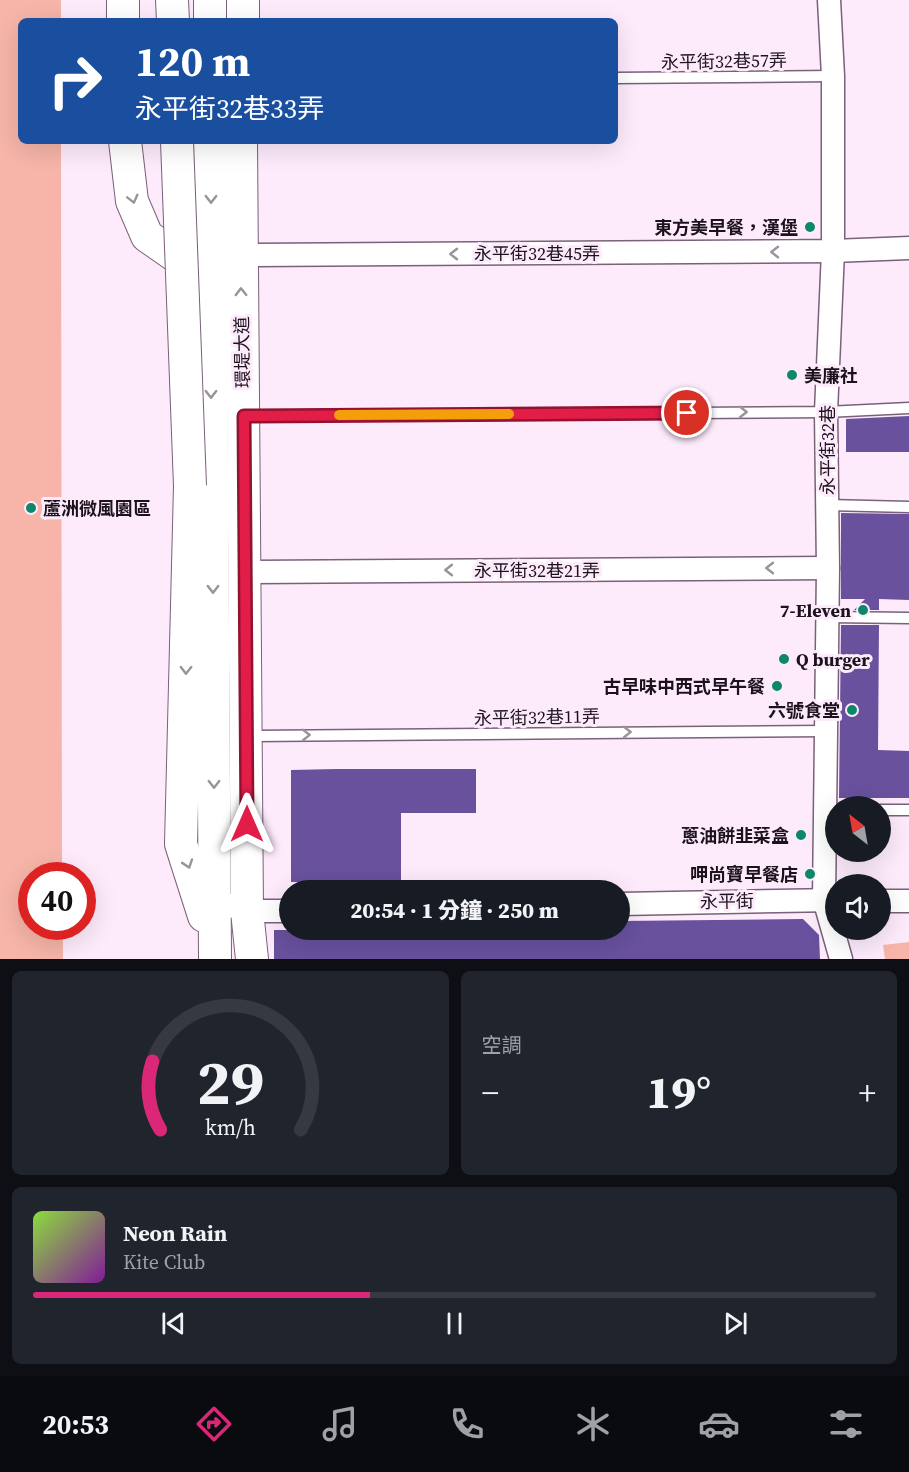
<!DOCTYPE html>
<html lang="zh-TW">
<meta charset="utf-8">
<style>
body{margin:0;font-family:"Source Serif 4","Noto Sans TC",serif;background:#20242c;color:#f1f3f6;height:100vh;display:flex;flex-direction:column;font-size:22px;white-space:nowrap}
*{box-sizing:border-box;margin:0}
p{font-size:20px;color:#9ea1a6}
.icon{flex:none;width:33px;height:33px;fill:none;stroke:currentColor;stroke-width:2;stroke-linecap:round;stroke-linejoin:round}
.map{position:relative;height:959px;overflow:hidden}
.drawer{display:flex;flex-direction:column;gap:12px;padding:12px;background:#0d0f14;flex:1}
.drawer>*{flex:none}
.banner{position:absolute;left:18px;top:18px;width:600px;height:126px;border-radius:9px;box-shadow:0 6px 24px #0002;background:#1a4fa0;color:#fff;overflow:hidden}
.needle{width:39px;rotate:329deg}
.tools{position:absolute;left:825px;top:796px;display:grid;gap:12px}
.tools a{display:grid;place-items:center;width:66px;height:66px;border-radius:50%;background:#171b24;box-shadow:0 6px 24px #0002;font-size:30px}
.speed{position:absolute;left:18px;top:862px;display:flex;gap:12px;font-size:30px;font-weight:700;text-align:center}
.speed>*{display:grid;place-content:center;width:78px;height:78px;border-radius:50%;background:#171b24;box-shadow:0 6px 24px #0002;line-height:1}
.speed .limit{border:9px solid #d22;background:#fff;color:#111}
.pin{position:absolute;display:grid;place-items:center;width:51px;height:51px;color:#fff;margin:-26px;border:3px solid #fff;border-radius:50%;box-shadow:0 2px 6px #0007}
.me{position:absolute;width:66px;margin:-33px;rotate:0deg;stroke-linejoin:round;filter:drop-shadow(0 0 4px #0008)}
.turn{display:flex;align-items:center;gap:21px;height:126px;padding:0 18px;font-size:27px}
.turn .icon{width:78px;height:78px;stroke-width:2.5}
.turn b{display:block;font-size:42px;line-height:51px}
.big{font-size:45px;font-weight:800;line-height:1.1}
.drawer .widget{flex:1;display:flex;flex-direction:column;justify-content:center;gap:9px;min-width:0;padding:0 21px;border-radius:9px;background:#20242c}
.drawer .dial{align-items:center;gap:0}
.dial svg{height:156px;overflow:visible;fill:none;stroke:#363941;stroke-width:7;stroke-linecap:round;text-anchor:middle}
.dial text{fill:#f1f3f6;stroke:none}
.song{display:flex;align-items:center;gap:18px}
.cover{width:72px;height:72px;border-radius:9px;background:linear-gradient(135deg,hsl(90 70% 55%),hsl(290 70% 35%))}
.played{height:6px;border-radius:3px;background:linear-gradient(90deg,#db2777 40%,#363941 40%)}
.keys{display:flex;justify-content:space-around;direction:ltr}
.heat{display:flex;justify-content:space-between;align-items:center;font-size:33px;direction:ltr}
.drawer .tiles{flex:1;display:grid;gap:12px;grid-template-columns:1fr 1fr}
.widget:last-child{grid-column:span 2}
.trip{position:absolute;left:279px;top:880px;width:351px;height:60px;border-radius:30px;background:#171b24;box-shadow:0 6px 24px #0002;font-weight:800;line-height:60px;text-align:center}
.dock{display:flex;height:96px;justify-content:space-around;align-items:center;background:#090b0e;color:#9ea1a6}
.dock .icon{width:42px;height:42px}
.dock .selected{color:#db2777}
.dock b{font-size:27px;color:#f1f3f6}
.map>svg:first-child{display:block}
.green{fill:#f6b5a8}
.building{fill:#69519e}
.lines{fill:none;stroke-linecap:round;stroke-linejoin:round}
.lane-casing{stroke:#7a6079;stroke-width:13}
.street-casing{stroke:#7a6079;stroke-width:25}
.secondary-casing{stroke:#7a6079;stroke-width:34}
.lane{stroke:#fff;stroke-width:10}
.street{stroke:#fff;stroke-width:22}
.secondary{stroke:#fff;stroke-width:32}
.secondary-bridge-casing{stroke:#7a6079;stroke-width:34;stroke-linecap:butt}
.secondary-bridge{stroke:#fff;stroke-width:32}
.oneway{stroke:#999499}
.route-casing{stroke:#92132f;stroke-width:15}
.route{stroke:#e11d48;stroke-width:10}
.slow{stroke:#f59e0b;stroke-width:10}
.poi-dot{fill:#0d8769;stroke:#fdebfc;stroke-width:2}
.labels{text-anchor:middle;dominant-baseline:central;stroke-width:6;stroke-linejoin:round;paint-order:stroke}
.street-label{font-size:18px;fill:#1c121c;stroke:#fdebfc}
.poi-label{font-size:18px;font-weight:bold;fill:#1c121c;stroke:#fdebfc;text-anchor:end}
</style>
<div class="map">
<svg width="909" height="959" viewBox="0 0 909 959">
<rect width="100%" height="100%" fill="#fdebfc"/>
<g class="green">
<path d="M0 0H61V21H21V141H61L62 876H32V927H63V959H0Z"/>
<path d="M909 942V959H885L883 945Z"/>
</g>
<g class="building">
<path d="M909 416V452H846V419Z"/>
<path d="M841 513 909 514V600L879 599V610H854L865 599H841Z"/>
<path d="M841 625H879L878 750 909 751V798H839Z"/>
<path d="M336 769H476V813H401V883L291 882V770Z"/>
<path d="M803 919 819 935 820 959H274V930H620V921Z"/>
</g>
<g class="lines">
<defs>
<g id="lane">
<path d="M615 78 833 76"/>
<path d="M247 416 826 412 909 408"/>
<path d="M827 505 909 507"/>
<path d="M828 617 909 618"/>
<path d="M248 736 826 731"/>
<path d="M880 810H909"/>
</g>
<g id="street">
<path d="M829 0 833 76V251L826 412 828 568 824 899 841 959"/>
<path d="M240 255 833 251 909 248"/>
<path d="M246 572 828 568"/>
<path d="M880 901H909"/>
<path d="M201 902 214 900 247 911H290"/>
<path d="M620 904 836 900"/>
</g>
<g id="secondary">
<path d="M123 0V21"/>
<path d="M172 0 173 21"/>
<path d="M210 0V21"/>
<path d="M243 21V0"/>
<path d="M125 141 132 201 147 236 180 259 205 260"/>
<path d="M210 141 215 959"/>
<path d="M241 141 247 911 252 959"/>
<path d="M190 486 181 844 204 916"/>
</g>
</defs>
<use href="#lane" class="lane-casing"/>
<use href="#street" class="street-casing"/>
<use href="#secondary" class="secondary-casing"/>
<use href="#lane" class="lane"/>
<use href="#street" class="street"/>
<use href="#secondary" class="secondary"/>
<defs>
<path id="secondary-bridge" d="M177 141 190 486"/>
</defs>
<use href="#secondary-bridge" class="secondary-bridge-casing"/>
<use href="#secondary-bridge" class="secondary-bridge"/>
</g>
<defs><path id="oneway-chevron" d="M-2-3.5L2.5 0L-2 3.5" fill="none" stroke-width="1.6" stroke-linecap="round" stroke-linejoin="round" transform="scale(1.5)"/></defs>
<g class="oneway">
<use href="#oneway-chevron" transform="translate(133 199) rotate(76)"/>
<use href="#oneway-chevron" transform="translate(211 199) rotate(90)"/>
<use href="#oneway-chevron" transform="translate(775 252) rotate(180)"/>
<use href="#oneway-chevron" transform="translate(454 254) rotate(180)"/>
<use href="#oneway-chevron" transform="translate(241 292) rotate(-91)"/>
<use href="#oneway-chevron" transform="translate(211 394) rotate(90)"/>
<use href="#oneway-chevron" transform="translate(743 412)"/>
<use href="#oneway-chevron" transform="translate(770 568) rotate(180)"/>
<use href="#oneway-chevron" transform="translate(449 570) rotate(180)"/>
<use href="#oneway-chevron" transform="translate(213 589) rotate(90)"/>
<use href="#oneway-chevron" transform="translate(186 670) rotate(91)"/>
<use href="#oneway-chevron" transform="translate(627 732) rotate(-1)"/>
<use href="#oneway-chevron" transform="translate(306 735) rotate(-1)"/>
<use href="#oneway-chevron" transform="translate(214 784) rotate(90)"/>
<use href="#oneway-chevron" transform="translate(188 864) rotate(71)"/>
</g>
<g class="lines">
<defs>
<path id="route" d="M247 824 244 416 687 413"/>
</defs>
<use href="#route" class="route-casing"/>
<use href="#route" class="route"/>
<path class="slow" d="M339 415 509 414"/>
</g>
<g class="poi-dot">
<circle cx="810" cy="227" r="6"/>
<circle cx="792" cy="375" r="6"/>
<circle cx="31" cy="508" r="6"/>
<circle cx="863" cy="610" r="6"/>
<circle cx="784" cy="659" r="6"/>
<circle cx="777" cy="686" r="6"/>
<circle cx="852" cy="710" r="6"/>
<circle cx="801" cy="835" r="6"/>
<circle cx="810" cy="874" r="6"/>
</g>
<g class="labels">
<g class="street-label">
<text transform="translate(724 61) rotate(-1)">永平街32巷57弄</text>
<text x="537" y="253">永平街32巷45弄</text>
<text transform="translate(242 352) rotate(-91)">環堤大道</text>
<text transform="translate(827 450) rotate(-90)">永平街32巷</text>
<text x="537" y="570">永平街32巷21弄</text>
<text transform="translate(537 717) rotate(-1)">永平街32巷11弄</text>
<text transform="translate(727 901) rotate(-1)">永平街</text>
</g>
<g class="poi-label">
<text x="798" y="227">東方美早餐，漢堡</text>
<text x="804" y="375" text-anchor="start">美廉社</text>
<text x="43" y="508" text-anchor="start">蘆洲微風園區</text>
<text x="851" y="610">7-Eleven</text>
<text x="796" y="659" text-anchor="start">Q burger</text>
<text x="765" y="686">古早味中西式早午餐</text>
<text x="840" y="710">六號食堂</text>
<text x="789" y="835">蔥油餅韭菜盒</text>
<text x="798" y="874">呷尚寶早餐店</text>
</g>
</g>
</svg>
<div class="tools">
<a><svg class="needle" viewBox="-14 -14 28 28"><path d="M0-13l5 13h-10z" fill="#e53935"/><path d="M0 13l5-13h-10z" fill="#9ea1a6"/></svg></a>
<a><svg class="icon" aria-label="sound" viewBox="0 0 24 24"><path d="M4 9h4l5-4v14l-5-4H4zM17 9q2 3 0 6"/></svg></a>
</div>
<div class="speed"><div class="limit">40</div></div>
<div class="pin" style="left:687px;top:413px;background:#d93025"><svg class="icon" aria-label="arrive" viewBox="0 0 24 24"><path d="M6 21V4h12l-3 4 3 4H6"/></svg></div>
<svg class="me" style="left:247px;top:824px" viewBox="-20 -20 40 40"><path d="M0-17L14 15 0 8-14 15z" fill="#e11d48" stroke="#fff" stroke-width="4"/></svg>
<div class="trip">20:54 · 1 分鐘 · 250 m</div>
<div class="banner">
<div class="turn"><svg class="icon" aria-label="right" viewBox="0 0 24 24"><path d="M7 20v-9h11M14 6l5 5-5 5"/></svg><div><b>120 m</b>永平街32巷33弄</div></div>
</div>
</div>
<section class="drawer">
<div class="tiles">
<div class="widget dial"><svg viewBox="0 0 100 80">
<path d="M14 69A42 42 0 1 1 86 69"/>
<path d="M14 69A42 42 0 0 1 10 34" stroke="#db2777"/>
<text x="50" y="56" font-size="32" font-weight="700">29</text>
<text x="50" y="72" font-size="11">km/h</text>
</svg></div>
<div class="widget"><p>空調</p>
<div class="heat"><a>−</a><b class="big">19°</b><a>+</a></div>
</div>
<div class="widget">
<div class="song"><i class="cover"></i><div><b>Neon Rain</b><p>Kite Club</p></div></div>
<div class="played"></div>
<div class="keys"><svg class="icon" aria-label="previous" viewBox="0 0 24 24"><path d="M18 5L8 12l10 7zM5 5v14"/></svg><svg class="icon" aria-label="pause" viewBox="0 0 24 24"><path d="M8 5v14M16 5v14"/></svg><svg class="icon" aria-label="next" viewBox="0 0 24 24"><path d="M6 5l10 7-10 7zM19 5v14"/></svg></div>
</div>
</div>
</section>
<nav class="dock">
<b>20:53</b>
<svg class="icon selected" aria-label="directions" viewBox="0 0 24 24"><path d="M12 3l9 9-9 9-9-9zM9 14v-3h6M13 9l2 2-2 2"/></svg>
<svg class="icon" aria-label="music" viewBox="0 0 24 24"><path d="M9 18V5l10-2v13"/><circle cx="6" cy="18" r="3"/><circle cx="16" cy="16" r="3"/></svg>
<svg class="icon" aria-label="phone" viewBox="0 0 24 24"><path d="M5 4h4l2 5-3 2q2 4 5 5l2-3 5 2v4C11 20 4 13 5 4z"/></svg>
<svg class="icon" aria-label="climate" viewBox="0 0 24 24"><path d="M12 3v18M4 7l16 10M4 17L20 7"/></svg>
<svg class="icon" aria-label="car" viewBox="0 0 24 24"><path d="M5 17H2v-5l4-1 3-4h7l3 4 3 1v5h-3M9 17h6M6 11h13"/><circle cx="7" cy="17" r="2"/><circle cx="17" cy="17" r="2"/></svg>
<svg class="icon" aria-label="filters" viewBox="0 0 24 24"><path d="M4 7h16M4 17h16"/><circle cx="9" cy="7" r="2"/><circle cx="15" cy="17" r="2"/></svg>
</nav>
